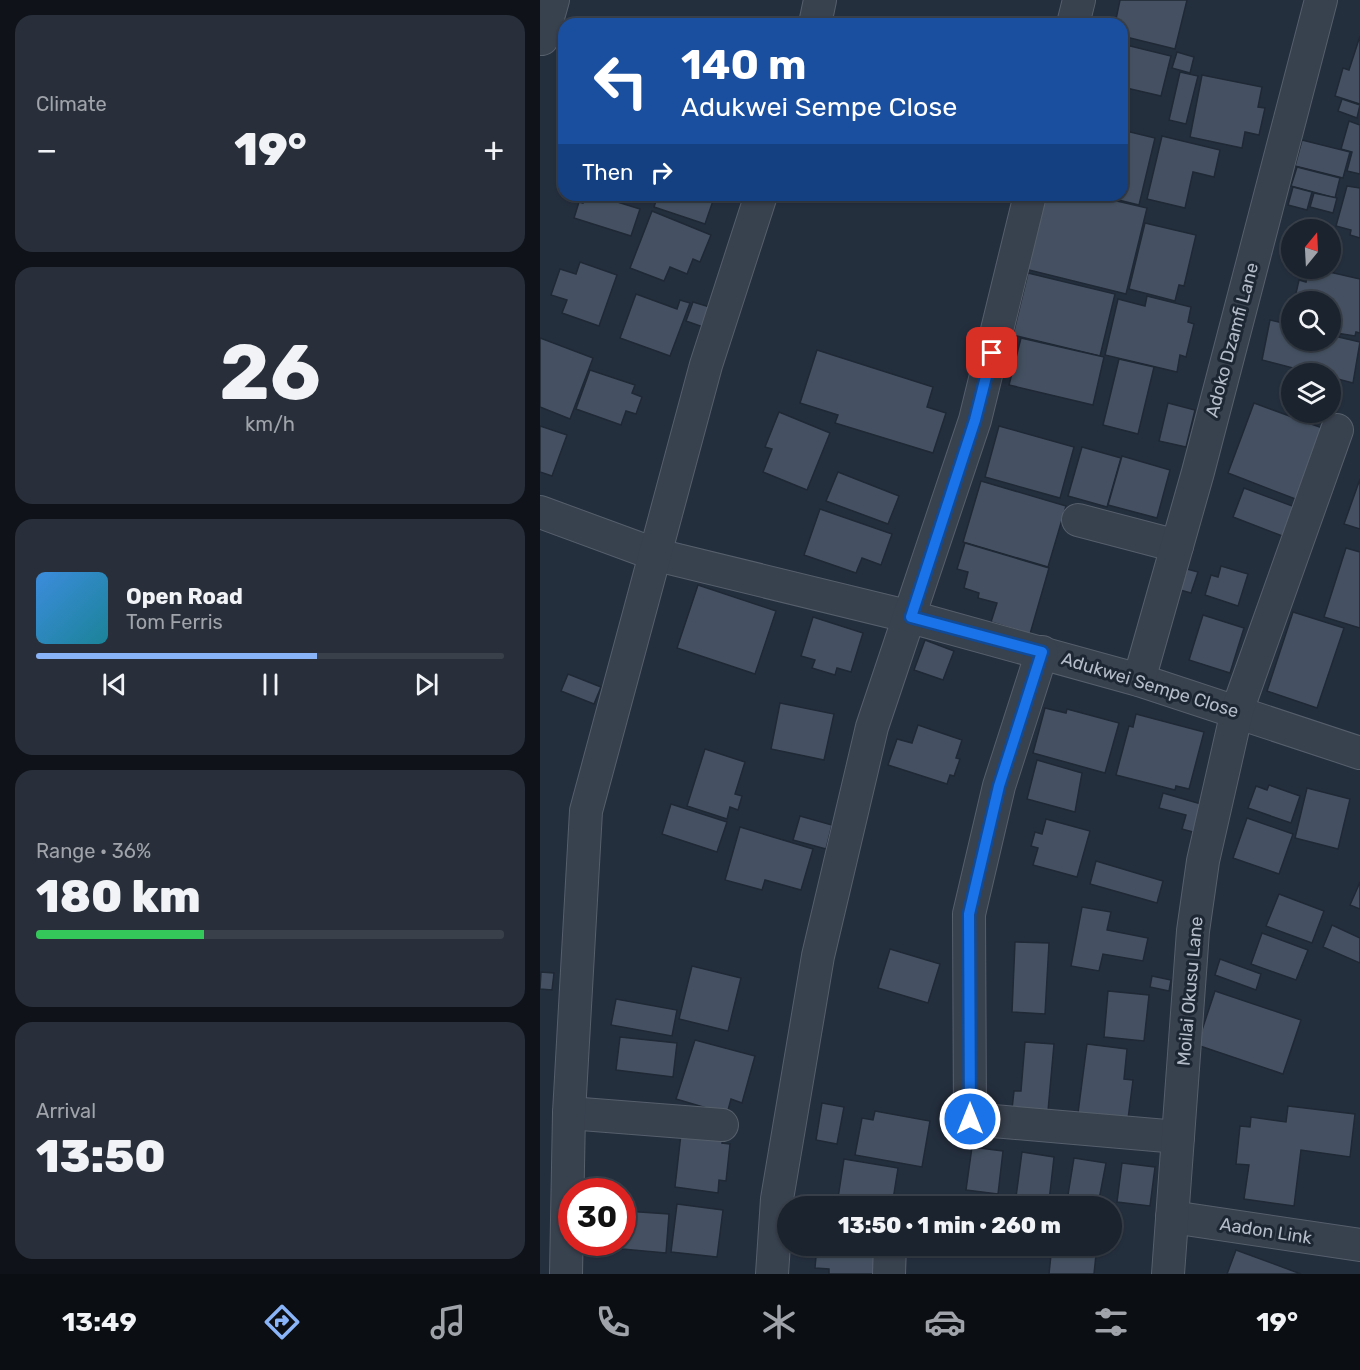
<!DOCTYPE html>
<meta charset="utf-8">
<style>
body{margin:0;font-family:Rubik,sans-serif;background:#282f3a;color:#f1f3f6;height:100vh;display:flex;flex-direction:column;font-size:22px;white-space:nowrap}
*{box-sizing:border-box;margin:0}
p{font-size:20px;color:#a0a4aa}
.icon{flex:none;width:33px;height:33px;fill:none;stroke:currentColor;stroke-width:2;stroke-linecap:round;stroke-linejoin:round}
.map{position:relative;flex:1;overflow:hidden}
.details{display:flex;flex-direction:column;gap:15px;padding:15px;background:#0f1319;width:540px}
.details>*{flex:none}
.guide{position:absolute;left:18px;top:18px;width:570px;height:183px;border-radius:18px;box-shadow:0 2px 4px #0004,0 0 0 2px #39404a;background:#1a4fa0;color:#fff;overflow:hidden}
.needle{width:39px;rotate:18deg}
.buttons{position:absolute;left:741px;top:219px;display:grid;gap:12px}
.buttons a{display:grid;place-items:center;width:60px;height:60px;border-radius:50%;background:#1b232e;box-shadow:0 2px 4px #0004,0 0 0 2px #39404a;font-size:30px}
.speed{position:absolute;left:18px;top:1178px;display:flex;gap:12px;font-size:30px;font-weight:700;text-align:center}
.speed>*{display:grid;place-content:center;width:78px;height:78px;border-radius:50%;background:#1b232e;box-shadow:0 2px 4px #0004,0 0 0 2px #39404a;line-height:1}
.speed .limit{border:9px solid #d22;background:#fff;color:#111}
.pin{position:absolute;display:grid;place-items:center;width:51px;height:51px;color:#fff;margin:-26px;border-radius:12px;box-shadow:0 3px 9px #0006}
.me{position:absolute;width:66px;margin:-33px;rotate:0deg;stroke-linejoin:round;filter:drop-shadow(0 0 4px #0008)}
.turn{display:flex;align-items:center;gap:21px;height:126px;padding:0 24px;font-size:27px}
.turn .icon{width:78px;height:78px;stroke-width:2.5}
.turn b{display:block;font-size:42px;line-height:51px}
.then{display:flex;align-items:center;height:57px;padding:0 24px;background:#0003;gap:12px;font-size:22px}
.big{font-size:45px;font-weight:800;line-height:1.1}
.details .widget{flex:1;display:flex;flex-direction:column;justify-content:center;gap:9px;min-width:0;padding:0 21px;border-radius:18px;background:#282f3a}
.details .dial{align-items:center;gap:0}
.dial b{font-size:78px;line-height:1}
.song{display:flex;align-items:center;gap:18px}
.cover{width:72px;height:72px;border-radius:9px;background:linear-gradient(135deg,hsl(210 70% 55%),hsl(190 70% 35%))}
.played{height:6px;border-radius:3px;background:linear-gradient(90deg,#8ab4f8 60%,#39404a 60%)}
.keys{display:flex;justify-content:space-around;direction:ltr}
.heat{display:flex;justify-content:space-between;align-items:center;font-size:33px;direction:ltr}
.charge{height:9px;border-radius:4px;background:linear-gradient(90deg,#34c759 36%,#39404a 0)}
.trip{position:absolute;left:237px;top:1196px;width:345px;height:60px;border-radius:30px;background:#1b232e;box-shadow:0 2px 4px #0004,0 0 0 2px #39404a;font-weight:800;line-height:60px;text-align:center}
.menu{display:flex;height:96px;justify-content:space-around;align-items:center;background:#0b0e12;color:#a0a4aa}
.menu .icon{width:42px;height:42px}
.menu .active{color:#8ab4f8}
.menu b{font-size:27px;color:#f1f3f6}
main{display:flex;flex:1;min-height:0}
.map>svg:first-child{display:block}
.building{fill:#455162;stroke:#1f2835;stroke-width:1.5}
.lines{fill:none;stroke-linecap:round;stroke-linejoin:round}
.minor-casing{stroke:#565f6c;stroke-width:34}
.minor{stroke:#38414e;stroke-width:32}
.route-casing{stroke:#114b97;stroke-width:15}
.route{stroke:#1a73e8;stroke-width:10}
.labels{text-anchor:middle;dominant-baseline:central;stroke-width:6;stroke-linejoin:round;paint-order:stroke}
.street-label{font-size:18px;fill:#b4bcc9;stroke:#1d2633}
</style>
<main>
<section class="details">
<div class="widget"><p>Climate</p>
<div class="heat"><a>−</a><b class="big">19°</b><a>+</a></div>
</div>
<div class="widget dial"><b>26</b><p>km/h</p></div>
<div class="widget">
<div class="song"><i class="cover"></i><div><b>Open Road</b><p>Tom Ferris</p></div></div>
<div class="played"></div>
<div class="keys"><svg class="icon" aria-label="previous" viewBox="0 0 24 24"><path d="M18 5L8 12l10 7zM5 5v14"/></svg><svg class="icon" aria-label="pause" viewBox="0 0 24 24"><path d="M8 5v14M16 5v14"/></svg><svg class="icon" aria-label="next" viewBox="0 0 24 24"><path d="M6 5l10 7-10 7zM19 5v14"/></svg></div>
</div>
<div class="widget"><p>Range · 36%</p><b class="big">180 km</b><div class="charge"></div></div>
<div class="widget"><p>Arrival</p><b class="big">13:50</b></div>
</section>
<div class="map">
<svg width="820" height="1274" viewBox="0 0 820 1274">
<rect width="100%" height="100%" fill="#242f3e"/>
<g class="building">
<path d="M580 0H647L635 49 582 36V24H575Z"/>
<path d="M164 18 208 24H163Z"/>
<path d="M820 36V104L795 96 803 68 809 70Z"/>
<path d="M582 44 631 56 621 96 582 87Z"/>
<path d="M637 52 654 57 650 73 632 68Z"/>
<path d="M640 72 658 76 646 124 629 120Z"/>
<path d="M662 75 722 87 718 107 725 108 719 135 705 132 702 148 650 137Z"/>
<path d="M802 99 820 105 817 118 798 111Z"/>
<path d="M809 121 820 125V174L807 171 812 152 801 149Z"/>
<path d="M582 130 615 138 599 205 558 195H582Z"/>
<path d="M622 136 680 150 674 177 653 172 645 208 607 199Z"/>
<path d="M762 140 810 152 803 178 755 166Z"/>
<path d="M757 167 800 178 795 198 751 186Z"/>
<path d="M807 186 820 188V238L810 235 811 230 796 226Z"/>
<path d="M753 187 772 192 767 210 748 205Z"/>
<path d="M774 193 797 198 793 213 770 207Z"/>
<path d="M46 195H55L100 209 91 236 34 218 39 202 43 203Z"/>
<path d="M118 195H175L165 224 114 207Z"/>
<path d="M503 195H551L607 208 586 294 485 269Z"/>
<path d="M112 211 171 235 160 262 153 259 147 274 130 267 124 281 90 268Z"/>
<path d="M605 223 656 235 644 286 639 285 635 301 589 289Z"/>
<path d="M40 262 77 275 59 326 22 313 27 300 11 295 20 269 36 274Z"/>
<path d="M772 268 820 279V333L816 332 815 336 790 332V302H754L759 280 766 282 768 272 771 273Z"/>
<path d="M488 273 575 294 560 356 473 335Z"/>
<path d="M96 294 137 309 140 300 150 303 130 356 80 338Z"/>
<path d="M607 296 651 307 648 322 654 324 646 357 640 355 637 372 565 355 578 299 605 306Z"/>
<path d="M153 302 173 308 166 328 146 321Z"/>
<path d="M730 320 752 325V340H790V335L820 342 813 383 790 377V374H776L722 360Z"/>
<path d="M0 338 53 358 30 419 0 407Z"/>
<path d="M481 338 564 357 553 405 469 385Z"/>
<path d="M277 350 393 387 387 407 406 413 393 453 295 423 298 415 260 403Z"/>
<path d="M579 359 614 367 598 434 563 425Z"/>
<path d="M50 370 95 385 92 393 102 397 96 414 86 411 81 425 36 409Z"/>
<path d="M628 403 655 410 646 447 619 441Z"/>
<path d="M714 403 785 429 758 500 688 473Z"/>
<path d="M239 412 290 433 267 490 223 472 232 449 225 447Z"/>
<path d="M0 426 27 435 12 476 0 472Z"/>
<path d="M459 426 534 447 520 498 445 477Z"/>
<path d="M542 447 581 458 567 507 528 496Z"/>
<path d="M582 456 630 470 617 518 568 505Z"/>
<path d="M298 472 359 496 348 524 286 501Z"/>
<path d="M820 479V529L804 524Z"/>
<path d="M441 481 526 506 508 567 423 542Z"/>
<path d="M704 488 763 510 745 537 693 517Z"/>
<path d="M280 509 352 534 341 565 322 558 316 573 264 555Z"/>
<path d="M425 543 509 568 490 634 451 622 457 603 438 598 439 593 424 588 428 572 417 569Z"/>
<path d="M806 548 820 552V628L784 617Z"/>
<path d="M681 566 708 574 698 606 665 595 671 575 678 577Z"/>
<path d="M647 569 658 572 651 593 640 590Z"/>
<path d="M158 585 236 611 215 674 137 648Z"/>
<path d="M753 612 804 628 777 708 727 691Z"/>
<path d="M663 615 704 628 690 673 649 660Z"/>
<path d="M273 617 323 633 311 672 297 668 295 675 272 668 275 660 261 656Z"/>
<path d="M385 640 414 651 403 680 374 670Z"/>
<path d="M28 674 61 687 54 704 21 691Z"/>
<path d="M240 703 294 714 284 760 231 749Z"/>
<path d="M505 708 526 713 527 709 579 723 565 773 493 753Z"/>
<path d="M596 714 664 732 649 789 636 786 635 790 576 775 589 726 593 727Z"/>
<path d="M378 725 422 740 416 758 420 759 414 776 410 775 407 784 348 765 357 739 372 743Z"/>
<path d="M165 749 205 762 195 794 202 796 198 810 190 807 187 819 147 806Z"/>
<path d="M497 760 542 773 535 812 487 799Z"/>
<path d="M729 785 760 796 751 823 708 808 716 786 727 790Z"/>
<path d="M767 788 810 799 798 849 755 838Z"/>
<path d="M623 793 668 806 660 834 642 829 646 815 619 808Z"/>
<path d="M131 804 187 822 177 852 122 834Z"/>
<path d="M260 816 292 825 286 849 253 840Z"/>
<path d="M707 818 753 834 739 874 693 858Z"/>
<path d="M506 819 550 831 537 877 493 865 498 848 491 846 495 832 502 834Z"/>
<path d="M200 827 273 849 261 890 225 880 222 890 185 880Z"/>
<path d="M556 861 623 881 617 903 550 884Z"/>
<path d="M820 882V909L810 905Z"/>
<path d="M739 894 784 911 772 943 726 926Z"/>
<path d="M542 907 571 912 567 930 608 938 603 961 563 954 559 971 531 966Z"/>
<path d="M792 925 820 938V963L783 947Z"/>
<path d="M722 933 768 950 756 980 711 964Z"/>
<path d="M475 942 509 943 505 1014 472 1012Z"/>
<path d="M350 949 400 964 388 1003 338 988Z"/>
<path d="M680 959 721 974 716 990 675 975Z"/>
<path d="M152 966 201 978 188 1031 139 1019Z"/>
<path d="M1 972 14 973 12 990 0 989Z"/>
<path d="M612 976 631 980 629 991 610 987Z"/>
<path d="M568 991 609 995 604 1041 564 1037Z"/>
<path d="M675 991 761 1020 743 1074 657 1045Z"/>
<path d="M76 999 137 1010 132 1036 71 1025Z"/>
<path d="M80 1037 137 1043 133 1077 76 1070Z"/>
<path d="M155 1040 215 1056 202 1103 191 1099 187 1114 136 1099Z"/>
<path d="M485 1042 514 1044 508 1111 472 1109 474 1091H481Z"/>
<path d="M547 1044 587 1049 584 1079 593 1080 588 1119 538 1113Z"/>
<path d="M282 1103 304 1107 297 1144 276 1140Z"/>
<path d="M748 1106 815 1114 810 1157 761 1150 754 1206 704 1199 709 1165 696 1164 700 1126 710 1127 711 1117 746 1122Z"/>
<path d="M335 1111 390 1121 382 1167 315 1155 322 1118 333 1120Z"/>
<path d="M142 1125 184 1131 182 1143 190 1144 186 1181 179 1180 178 1193 135 1187Z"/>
<path d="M432 1147 463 1151 458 1194 426 1190Z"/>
<path d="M482 1152 514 1157 509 1201 476 1197Z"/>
<path d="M534 1158 566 1163 558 1205 527 1201Z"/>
<path d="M304 1159 358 1168 352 1206 298 1198Z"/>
<path d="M582 1163 615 1167 610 1206 577 1202Z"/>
<path d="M137 1204 183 1210 177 1257 131 1252Z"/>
<path d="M85 1211 129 1214 126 1253 82 1249Z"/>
<path d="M277 1245H339L337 1274H289V1269L275 1268Z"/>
<path d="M512 1245H557L554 1274H509Z"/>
<path d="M696 1250 761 1274H687Z"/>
</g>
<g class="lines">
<defs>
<g id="minor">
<path d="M275 24 280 0"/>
<path d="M533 24 539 0"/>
<path d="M2 39 13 0"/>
<path d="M0 512 117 555 371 617 599 680 820 753"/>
<path d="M538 520 637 546"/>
<path d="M502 652 459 786 429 914 430 1119 638 1137"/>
<path d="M599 680 658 472 781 0"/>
<path d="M29 1113 182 1125"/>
<path d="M632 1217 820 1245"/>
<path d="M26 1274 29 1113 46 811 166 365 221 195"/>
<path d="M232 1274 237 1199 278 956 332 727 435 420 490 195"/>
<path d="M349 1274 350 1245"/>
<path d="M628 1274 653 931 663 861 697 711 797 430"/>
</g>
</defs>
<use href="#minor" class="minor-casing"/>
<use href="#minor" class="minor"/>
</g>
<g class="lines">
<defs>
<path id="route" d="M430 1119 429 914 459 786 502 652 371 617 435 420 452 353"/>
</defs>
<use href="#route" class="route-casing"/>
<use href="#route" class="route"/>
</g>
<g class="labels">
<g class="street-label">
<text transform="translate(692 340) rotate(-75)">Adoko Dzamfi Lane</text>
<text transform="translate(610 685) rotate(17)">Adukwei Sempe Close</text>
<text transform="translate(650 991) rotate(-85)">Moilai Okusu Lane</text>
<text transform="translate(726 1231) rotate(9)">Aadon Link</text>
</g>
</g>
</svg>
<div class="buttons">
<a><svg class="needle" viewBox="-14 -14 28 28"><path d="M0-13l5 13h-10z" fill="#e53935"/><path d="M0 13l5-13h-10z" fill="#a0a4aa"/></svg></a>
<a><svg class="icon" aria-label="search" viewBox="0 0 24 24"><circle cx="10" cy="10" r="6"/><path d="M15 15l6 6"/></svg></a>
<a><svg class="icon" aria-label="layers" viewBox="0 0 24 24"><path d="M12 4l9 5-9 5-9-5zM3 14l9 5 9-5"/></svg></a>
</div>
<div class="speed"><div class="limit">30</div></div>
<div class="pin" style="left:452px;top:353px;background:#d93025"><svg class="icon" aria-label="arrive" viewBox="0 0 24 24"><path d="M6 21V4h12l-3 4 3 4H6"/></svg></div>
<svg class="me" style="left:430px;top:1119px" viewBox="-20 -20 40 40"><circle r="17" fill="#1a73e8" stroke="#fff" stroke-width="3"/><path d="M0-11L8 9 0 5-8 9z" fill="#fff"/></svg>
<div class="trip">13:50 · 1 min · 260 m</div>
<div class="guide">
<div class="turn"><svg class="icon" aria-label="left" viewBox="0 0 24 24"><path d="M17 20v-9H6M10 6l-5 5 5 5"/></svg><div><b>140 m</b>Adukwei Sempe Close</div></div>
<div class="then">Then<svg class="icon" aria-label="right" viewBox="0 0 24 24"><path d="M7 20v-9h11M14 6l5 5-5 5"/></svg></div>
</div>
</div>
</main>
<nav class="menu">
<b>13:49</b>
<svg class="icon active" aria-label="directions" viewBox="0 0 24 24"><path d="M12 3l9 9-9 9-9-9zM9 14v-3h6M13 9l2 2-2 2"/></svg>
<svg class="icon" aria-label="music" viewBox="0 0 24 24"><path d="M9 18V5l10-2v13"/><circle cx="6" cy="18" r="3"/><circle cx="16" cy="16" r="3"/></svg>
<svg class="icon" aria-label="phone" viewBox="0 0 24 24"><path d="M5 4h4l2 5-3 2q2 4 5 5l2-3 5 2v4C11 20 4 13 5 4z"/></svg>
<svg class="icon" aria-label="climate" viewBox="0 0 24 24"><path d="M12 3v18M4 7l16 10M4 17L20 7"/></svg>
<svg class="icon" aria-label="car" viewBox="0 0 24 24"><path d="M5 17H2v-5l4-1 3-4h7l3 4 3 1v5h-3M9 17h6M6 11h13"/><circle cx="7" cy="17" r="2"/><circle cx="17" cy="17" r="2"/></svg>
<svg class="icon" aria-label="filters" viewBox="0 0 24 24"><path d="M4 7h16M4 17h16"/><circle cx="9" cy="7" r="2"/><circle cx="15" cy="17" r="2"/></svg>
<b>19°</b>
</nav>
